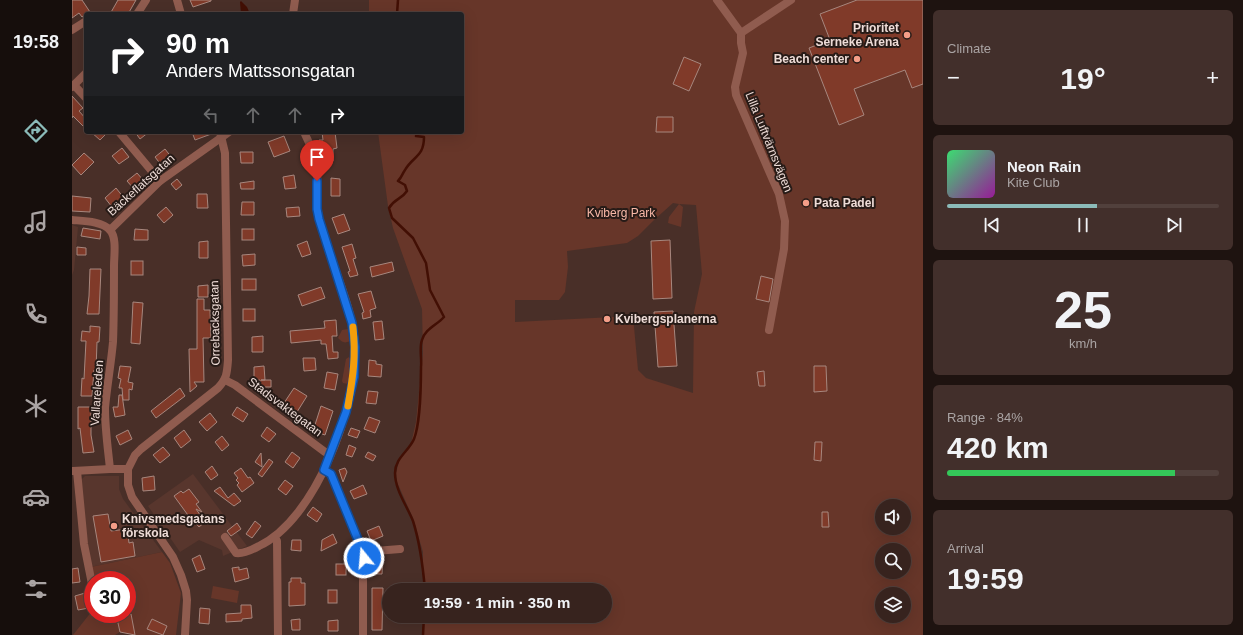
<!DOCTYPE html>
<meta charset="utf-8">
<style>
body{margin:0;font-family:Helvetica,sans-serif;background:#422f2b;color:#f1f3f6;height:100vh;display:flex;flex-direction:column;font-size:15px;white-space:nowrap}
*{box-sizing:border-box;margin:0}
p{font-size:13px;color:#aaa4a4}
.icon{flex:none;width:22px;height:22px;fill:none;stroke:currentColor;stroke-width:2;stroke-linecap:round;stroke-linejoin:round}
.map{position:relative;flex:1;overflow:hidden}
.sheet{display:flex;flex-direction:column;gap:10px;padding:10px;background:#1e1310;width:320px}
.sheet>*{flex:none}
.guide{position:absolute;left:12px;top:12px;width:380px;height:122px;border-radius:4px;box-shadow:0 4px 16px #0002,0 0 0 1px #51403c;background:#202124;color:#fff;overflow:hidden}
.tools{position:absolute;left:803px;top:499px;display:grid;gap:8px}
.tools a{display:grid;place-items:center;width:36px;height:36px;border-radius:50%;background:#37231e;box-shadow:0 4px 16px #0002,0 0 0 1px #51403c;font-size:20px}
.speed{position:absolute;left:12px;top:571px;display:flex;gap:8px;font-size:20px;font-weight:700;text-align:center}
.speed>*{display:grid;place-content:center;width:52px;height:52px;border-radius:50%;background:#37231e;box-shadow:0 4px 16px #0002,0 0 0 1px #51403c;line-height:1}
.speed .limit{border:6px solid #d22;background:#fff;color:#111}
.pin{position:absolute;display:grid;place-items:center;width:34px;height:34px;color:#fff;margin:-41px -17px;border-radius:50% 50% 50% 0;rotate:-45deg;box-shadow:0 0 4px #0007}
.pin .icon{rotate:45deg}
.me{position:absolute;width:44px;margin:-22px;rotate:343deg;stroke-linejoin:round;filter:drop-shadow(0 0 3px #0008)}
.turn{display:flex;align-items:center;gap:14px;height:84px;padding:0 16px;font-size:18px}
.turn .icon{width:52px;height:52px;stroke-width:2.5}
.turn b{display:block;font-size:28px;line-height:34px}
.lanes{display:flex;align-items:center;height:38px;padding:0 16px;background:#0003;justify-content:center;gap:20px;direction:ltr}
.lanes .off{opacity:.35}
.big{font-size:30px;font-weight:800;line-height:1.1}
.sheet .card{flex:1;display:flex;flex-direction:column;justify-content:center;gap:6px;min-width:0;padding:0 14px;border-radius:6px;background:#422f2b}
.sheet .dial{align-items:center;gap:0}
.dial b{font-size:52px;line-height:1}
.song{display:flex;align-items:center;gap:12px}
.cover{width:48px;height:48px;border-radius:6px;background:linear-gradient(135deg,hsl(140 70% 55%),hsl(300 70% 35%))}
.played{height:4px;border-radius:2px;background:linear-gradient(90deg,#8bbbb9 55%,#51403c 55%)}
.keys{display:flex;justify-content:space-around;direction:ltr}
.heat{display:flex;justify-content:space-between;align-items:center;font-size:22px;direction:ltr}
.charge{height:6px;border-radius:3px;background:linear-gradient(90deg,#34c759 84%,#51403c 0)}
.trip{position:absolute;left:310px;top:583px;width:230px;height:40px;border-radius:20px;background:#37231e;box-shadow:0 4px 16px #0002,0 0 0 1px #51403c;font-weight:800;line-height:40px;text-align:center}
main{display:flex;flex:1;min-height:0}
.tabs{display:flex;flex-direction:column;width:72px;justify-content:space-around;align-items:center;background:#160e0c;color:#aaa4a4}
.tabs .icon{width:28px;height:28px}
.tabs .active{color:#8bbbb9}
.tabs b{font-size:18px;color:#f1f3f6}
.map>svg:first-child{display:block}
.built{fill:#58362d}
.green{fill:#673629;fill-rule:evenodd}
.water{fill:#420f04}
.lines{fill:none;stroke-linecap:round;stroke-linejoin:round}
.stream{stroke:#420f04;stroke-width:2.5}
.building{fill:#803a29;stroke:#a7877e}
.minor{stroke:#905c4f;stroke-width:8}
.route-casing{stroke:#114b97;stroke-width:10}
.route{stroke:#1a73e8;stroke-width:7}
.slow{stroke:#f59e0b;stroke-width:7}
.poi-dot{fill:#f49e88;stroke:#271b17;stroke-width:1.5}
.labels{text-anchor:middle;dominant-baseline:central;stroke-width:4;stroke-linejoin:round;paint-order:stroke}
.poi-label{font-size:12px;font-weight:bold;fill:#eedcd7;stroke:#271b17;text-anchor:start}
.street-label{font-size:12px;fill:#eedcd7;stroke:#271b17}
.park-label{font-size:12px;fill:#f8b8a7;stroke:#271b17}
</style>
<main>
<nav class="tabs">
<b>19:58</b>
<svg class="icon active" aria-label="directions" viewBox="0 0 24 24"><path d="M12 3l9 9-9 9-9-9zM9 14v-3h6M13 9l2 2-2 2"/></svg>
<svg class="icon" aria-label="music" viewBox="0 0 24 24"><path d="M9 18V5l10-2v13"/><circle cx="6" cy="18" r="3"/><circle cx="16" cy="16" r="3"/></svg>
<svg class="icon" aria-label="phone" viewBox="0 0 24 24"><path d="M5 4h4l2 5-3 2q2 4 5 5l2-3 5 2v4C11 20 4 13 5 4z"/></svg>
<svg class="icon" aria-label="climate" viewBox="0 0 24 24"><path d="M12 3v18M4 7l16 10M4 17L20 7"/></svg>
<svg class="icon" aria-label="car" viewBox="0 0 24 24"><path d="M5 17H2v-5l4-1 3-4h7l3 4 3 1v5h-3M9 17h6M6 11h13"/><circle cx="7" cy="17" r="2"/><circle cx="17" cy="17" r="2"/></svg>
<svg class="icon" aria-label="filters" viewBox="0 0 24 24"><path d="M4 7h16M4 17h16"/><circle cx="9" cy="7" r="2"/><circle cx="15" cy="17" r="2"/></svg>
</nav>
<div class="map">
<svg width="851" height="635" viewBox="0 0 851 635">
<rect width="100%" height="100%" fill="#492f28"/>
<g class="built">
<path d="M0 225 6 227 2 270 0 275Z"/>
<path d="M121 474 175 546 151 556 150 550 127 540 108 552 76 506Z"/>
<path d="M13 476H47V489L51 499 90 552 19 567 9 495V480Z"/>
</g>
<g class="green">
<path d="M297 0H851V635H352V616H533V590H351V552L341 518 325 482 324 473 328 458 339 444 344 422 351 353 350 309 321 228 316 206 306 132H390V14H297ZM601 203 607 204 597 217 596 223 609 227 611 207 607 204 624 205 630 274 622 312 621 393 574 378 566 370 561 316 443 322V300H487L493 292 496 267 495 251 555 243 566 236 582 220ZM810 506H832V528H810ZM810 550H832V572H810ZM810 594H832V616H810Z"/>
<path d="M276 329 278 341C272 344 270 342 266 338L270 330Z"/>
<path d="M277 357 279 360 276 384 271 383 270 381 274 359Z"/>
<path d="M90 552 98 563 109 593 104 635H62L48 632 43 635H1L20 611H21V614H55V580H23L19 567Z"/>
<path d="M141 586 167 591 165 603 139 598Z"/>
</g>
<path class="water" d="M169 1 175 7 178 14H169L168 2Z"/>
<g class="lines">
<g class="stream">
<path d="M325 14 326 0"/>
<path d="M345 132 344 136 352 137C352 157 341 156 333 170 330 174 330 177 326 181L333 185 335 191C329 200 323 198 317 208L320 218 341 238 354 263 358 290 372 317C365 325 353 329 350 340 347 348 350 359 349 367 349 384 348 424 342 439 337 451 323 458 323 473 323 490 335 506 341 521 348 543 351 567 353 590"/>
<path d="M351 635 352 616"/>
</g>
</g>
<g class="building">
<path d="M0 0H10L18 12 10 17 7 13 0 18Z"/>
<path d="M46 0H64L56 14H38Z"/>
<path d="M118 0H139V1L121 7Z"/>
<path d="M785 0H851V84L840 88 833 70 782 89 792 115 767 125 737 48 758 40 748 14Z"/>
<path d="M612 57 629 64 617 91 601 84Z"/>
<path d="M0 96 11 108 7 111 14 119V123L11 126 1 116 0 118Z"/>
<path d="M585 117H601V132H584Z"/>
<path d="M19 132H36L28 140Z"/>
<path d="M63 132H77L68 139Z"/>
<path d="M120 132H142V133L123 140Z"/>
<path d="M250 132H263L265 148 261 149V161H255V147H248L247 140H251Z"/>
<path d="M212 136 218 151 202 157 196 142Z"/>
<path d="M50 148 57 157 47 164 40 156Z"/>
<path d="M93 149 100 158 90 166 83 157Z"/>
<path d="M168 152H181V163H169Z"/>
<path d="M12 153 22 162 9 175 0 165Z"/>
<path d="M65 173 72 181 62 189 55 181Z"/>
<path d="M222 175 224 188 213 189 211 177Z"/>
<path d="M259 178 268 179V196H259Z"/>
<path d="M105 179 110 185 104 190 99 184Z"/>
<path d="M182 181V189H169L168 183Z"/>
<path d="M44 188 52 198 40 207 33 198Z"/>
<path d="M125 194H135L136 208H125Z"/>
<path d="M0 196 19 198 18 212 0 211Z"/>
<path d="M170 202H182V215H169Z"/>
<path d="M94 207 101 215 92 223 85 215Z"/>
<path d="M227 207 228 216 215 217 214 208Z"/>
<path d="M272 214 278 230 266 234 260 218Z"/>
<path d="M11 228 29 231 28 239 9 236Z"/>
<path d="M63 229 76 230V240H62Z"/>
<rect x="170" y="229" width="12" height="11"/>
<path d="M598 240 600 298 581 299 579 241Z"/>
<path d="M136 241V258H127V242Z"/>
<path d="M235 241 239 254 230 257 225 245Z"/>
<path d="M280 244 284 258 281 259 286 275 278 277 276 272 278 271 270 247Z"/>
<path d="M5 247 14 248V255H5Z"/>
<path d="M183 254V265L171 266 170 255Z"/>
<rect x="59" y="261" width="12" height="14"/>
<path d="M320 262 322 271 300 277 298 267Z"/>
<path d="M18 269H29L27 314H15L17 296Z"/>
<path d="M689 276 701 279 697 302 684 299Z"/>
<rect x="170" y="279" width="14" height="11"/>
<path d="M136 285V297H126V286Z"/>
<path d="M249 287 253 298 230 306 226 295Z"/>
<path d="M299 291 304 308 298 310 299 317 291 319 290 313 292 312 286 294Z"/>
<path d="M125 299H132V310H138L139 338H131L132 382H122L125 386 118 392 117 349H125Z"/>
<path d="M61 302 71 303 68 344 59 343Z"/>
<rect x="171" y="309" width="12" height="12"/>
<path d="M601 311 605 366 586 367 582 312Z"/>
<path d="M264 320 265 336H260L261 352H266V358L256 359 254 344H249V340L219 343 218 331 253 328 252 321Z"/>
<path d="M310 321 312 339 303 340 301 322Z"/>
<path d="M18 326 28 327 27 342H25L24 370H22L20 396H9L10 378 12 379 14 341H9L10 331 18 332Z"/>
<path d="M191 336V352H180V337Z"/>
<path d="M231 358H243L244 370 232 371Z"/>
<path d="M297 360 304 361V364L310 365 309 377 296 376Z"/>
<path d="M48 366 59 367 56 382 61 383 60 390 57 389V400H51L50 388H47L49 379 46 378Z"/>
<path d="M192 366 193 380H189H199V387H188V380L182 381V367Z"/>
<path d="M742 366H754L755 391 742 392Z"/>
<path d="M692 371 693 386H687L685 372Z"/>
<path d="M255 372 266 374 263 390 252 388Z"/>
<path d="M108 388 113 396 84 418 79 411Z"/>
<path d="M222 388 235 396 225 412 212 403Z"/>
<path d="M296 391 306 392 304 404 294 403Z"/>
<path d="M47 395H50L53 415 43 417 41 407H46Z"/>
<path d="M249 406 261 411 253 435 241 431Z"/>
<path d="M6 407H19V435L22 452 11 453 8 428 6 429Z"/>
<path d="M165 407 176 414 171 422 160 415Z"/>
<path d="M138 413 145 422 135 431 127 422Z"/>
<path d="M297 417 308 421 303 433 292 429Z"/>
<path d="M195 427 204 434 197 442 189 436Z"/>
<path d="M279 428 288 431 285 438 276 435Z"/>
<path d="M56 430 60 439 48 445 44 436Z"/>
<path d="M112 430 119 440 109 448 102 438Z"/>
<path d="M150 436 157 445 150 451 143 442Z"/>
<path d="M743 442H750L749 461 742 460Z"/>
<path d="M277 445 284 448 280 457 274 455Z"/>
<path d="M91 447 98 455 88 463 81 455Z"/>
<path d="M220 452 228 458 221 468 213 462Z"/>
<path d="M296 452 304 456 301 461 293 457Z"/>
<path d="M189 453 190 467 183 462Z"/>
<path d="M197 459 201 462 190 477 186 474Z"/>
<path d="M140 466 146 475 139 480 133 472Z"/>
<path d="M169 468 176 478 178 477 182 483 170 492 165 485 167 483 164 480 166 478 162 473Z"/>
<path d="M273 468 275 472 271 482 267 470Z"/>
<path d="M82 476 83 490 71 491 70 478Z"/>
<path d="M213 480 221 486 214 495 206 489Z"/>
<path d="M291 485 295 494 282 499 278 491Z"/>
<path d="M148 487 156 498 162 493 169 501 162 506 142 491Z"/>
<path d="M117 489 127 502 124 504 130 512 124 509 133 522 127 527 122 521 121 522 102 496 109 491 111 493Z"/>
<path d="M241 507 250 514 245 522 235 515Z"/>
<path d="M750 512H756L757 527H750Z"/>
<path d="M36 514 39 531 55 529 57 543 61 542 63 556 29 562 21 516Z"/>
<path d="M183 521 189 526 180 538 174 534Z"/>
<path d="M165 523 169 529 159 536 155 531Z"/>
<path d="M307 526 311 536 299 541 295 531Z"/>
<path d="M261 534 265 543 249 551 250 540Z"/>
<path d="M220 540H229V551L219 550Z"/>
<path d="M128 555 133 569 125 572 120 559Z"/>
<path d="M300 559H311L310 574H300Z"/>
<rect x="264" y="564" width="10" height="11"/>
<path d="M167 567V570L175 568 177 578 163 582 160 568Z"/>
<path d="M6 568 8 582 0 583V569Z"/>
<path d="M219 578H229V583H233V605L217 606V582H219Z"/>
<path d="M300 588H311L310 630H300Z"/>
<rect x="256" y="590" width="9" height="13"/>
<path d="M13 593 17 608 6 610 3 596Z"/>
<path d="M169 605H179L180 618 170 619V621L154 622V614L169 613Z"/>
<path d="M128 608 138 609 137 624 127 623Z"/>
<path d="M44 614H59L63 635 48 632Z"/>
<path d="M80 619 95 626 91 635 75 629Z"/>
<path d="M228 619V630H220L219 620Z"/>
<path d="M266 620V631H256V621Z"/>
</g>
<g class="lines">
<g class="minor">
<path d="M105 0 109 14"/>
<path d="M645 0 669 33"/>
<path d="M65 14 74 0"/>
<path d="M221 14 223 0"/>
<path d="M0 30 14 21"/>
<path d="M669 33V43L671 53 663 87 664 95 707 194 713 221 712 249 697 330"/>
<path d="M669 33 719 0"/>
<path d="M2 85 14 98"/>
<path d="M0 87 14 73"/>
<path d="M47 132 88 181"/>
<path d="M0 220C11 221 30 221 38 230 45 238 42 255 42 266 42 291 42 316 41 342 39 364 35 386 33 408 33 429 36 449 38 469H56V485L60 497 101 557 109 575 114 591 115 600 113 635"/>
<path d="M38 230 88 181 157 132"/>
<path d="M153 380 163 385 253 452 258 454"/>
<path d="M56 469 63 455 69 449 146 388C155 378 155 373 156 360L153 153 148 132"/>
<path d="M252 470 259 474 291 552V635"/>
<path d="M1 471 38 469"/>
<path d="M5 471 12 544 21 589"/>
<path d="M153 537 164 553C172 554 180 550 187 546 244 519 285 407 283 347 282 321 273 297 265 274 258 255 253 237 247 219 244 203 246 187 245 171 244 158 238 144 232 132"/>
<path d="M203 538 205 541 206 635"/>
<path d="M291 552 328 549"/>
</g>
</g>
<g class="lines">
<defs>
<path id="route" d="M245 181V209L247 219 280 323 283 347 282 377 274 412 252 470 259 474 291 552 292 558"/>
</defs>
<use href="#route" class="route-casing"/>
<use href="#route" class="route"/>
<path class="slow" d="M276 406C281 376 284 357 281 327"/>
</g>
<g class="poi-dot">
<circle cx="835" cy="35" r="4"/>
<circle cx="785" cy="59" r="4"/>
<circle cx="734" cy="203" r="4"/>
<circle cx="535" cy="319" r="4"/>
<circle cx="42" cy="526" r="4"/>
</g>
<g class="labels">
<g class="poi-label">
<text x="827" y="28" text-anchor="end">Prioritet<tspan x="827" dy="14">Serneke Arena</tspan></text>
<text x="777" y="59" text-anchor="end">Beach center</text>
<text x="742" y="203">Pata Padel</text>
<text x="543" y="319">Kvibergsplanerna</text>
<text x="50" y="519">Knivsmedsgatans<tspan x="50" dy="14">förskola</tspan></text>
</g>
<g class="street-label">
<text transform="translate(697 142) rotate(68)">Lilla Luftvärnsvägen</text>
<text transform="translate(69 185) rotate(-42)">Bäckeflatsgatan</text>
<text transform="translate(143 323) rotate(-91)">Orrebacksgatan</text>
<text transform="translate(25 393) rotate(-86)">Vallareleden</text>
<text transform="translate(213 407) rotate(37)">Stadsvaktegatan</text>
</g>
<g class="park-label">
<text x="549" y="213">Kviberg Park</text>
</g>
</g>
</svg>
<div class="tools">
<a><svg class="icon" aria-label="sound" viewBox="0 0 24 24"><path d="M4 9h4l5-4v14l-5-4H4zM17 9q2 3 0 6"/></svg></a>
<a><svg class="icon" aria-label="search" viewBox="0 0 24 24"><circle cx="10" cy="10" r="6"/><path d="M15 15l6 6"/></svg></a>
<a><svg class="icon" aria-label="layers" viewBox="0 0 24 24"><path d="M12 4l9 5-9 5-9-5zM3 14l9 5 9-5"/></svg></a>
</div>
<div class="speed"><div class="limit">30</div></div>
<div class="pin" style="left:245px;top:181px;background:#d93025"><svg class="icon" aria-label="arrive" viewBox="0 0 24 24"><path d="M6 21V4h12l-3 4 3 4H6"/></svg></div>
<svg class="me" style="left:292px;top:558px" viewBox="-20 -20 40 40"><circle r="17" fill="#1a73e8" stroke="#fff" stroke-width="3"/><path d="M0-11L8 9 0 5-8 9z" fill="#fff"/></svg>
<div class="trip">19:59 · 1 min · 350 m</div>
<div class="guide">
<div class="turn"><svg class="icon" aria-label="right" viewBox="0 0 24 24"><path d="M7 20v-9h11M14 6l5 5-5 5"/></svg><div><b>90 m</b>Anders Mattssonsgatan</div></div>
<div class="lanes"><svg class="icon off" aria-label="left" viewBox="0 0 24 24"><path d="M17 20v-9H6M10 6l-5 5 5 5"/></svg><svg class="icon off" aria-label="ahead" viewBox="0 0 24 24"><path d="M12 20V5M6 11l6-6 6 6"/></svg><svg class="icon off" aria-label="ahead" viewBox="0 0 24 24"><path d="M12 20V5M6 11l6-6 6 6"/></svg><svg class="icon" aria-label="right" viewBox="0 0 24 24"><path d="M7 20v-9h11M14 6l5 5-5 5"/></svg></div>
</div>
</div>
<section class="sheet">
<div class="card"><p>Climate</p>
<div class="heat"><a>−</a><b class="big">19°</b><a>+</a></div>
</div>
<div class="card">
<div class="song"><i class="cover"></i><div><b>Neon Rain</b><p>Kite Club</p></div></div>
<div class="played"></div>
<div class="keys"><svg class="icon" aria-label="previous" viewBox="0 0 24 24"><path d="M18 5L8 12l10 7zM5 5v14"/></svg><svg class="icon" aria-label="pause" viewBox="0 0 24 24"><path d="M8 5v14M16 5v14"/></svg><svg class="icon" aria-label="next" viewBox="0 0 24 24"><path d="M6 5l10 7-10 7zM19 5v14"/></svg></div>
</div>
<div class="card dial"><b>25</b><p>km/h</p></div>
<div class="card"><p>Range · 84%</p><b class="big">420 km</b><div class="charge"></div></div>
<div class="card"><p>Arrival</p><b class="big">19:59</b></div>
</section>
</main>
